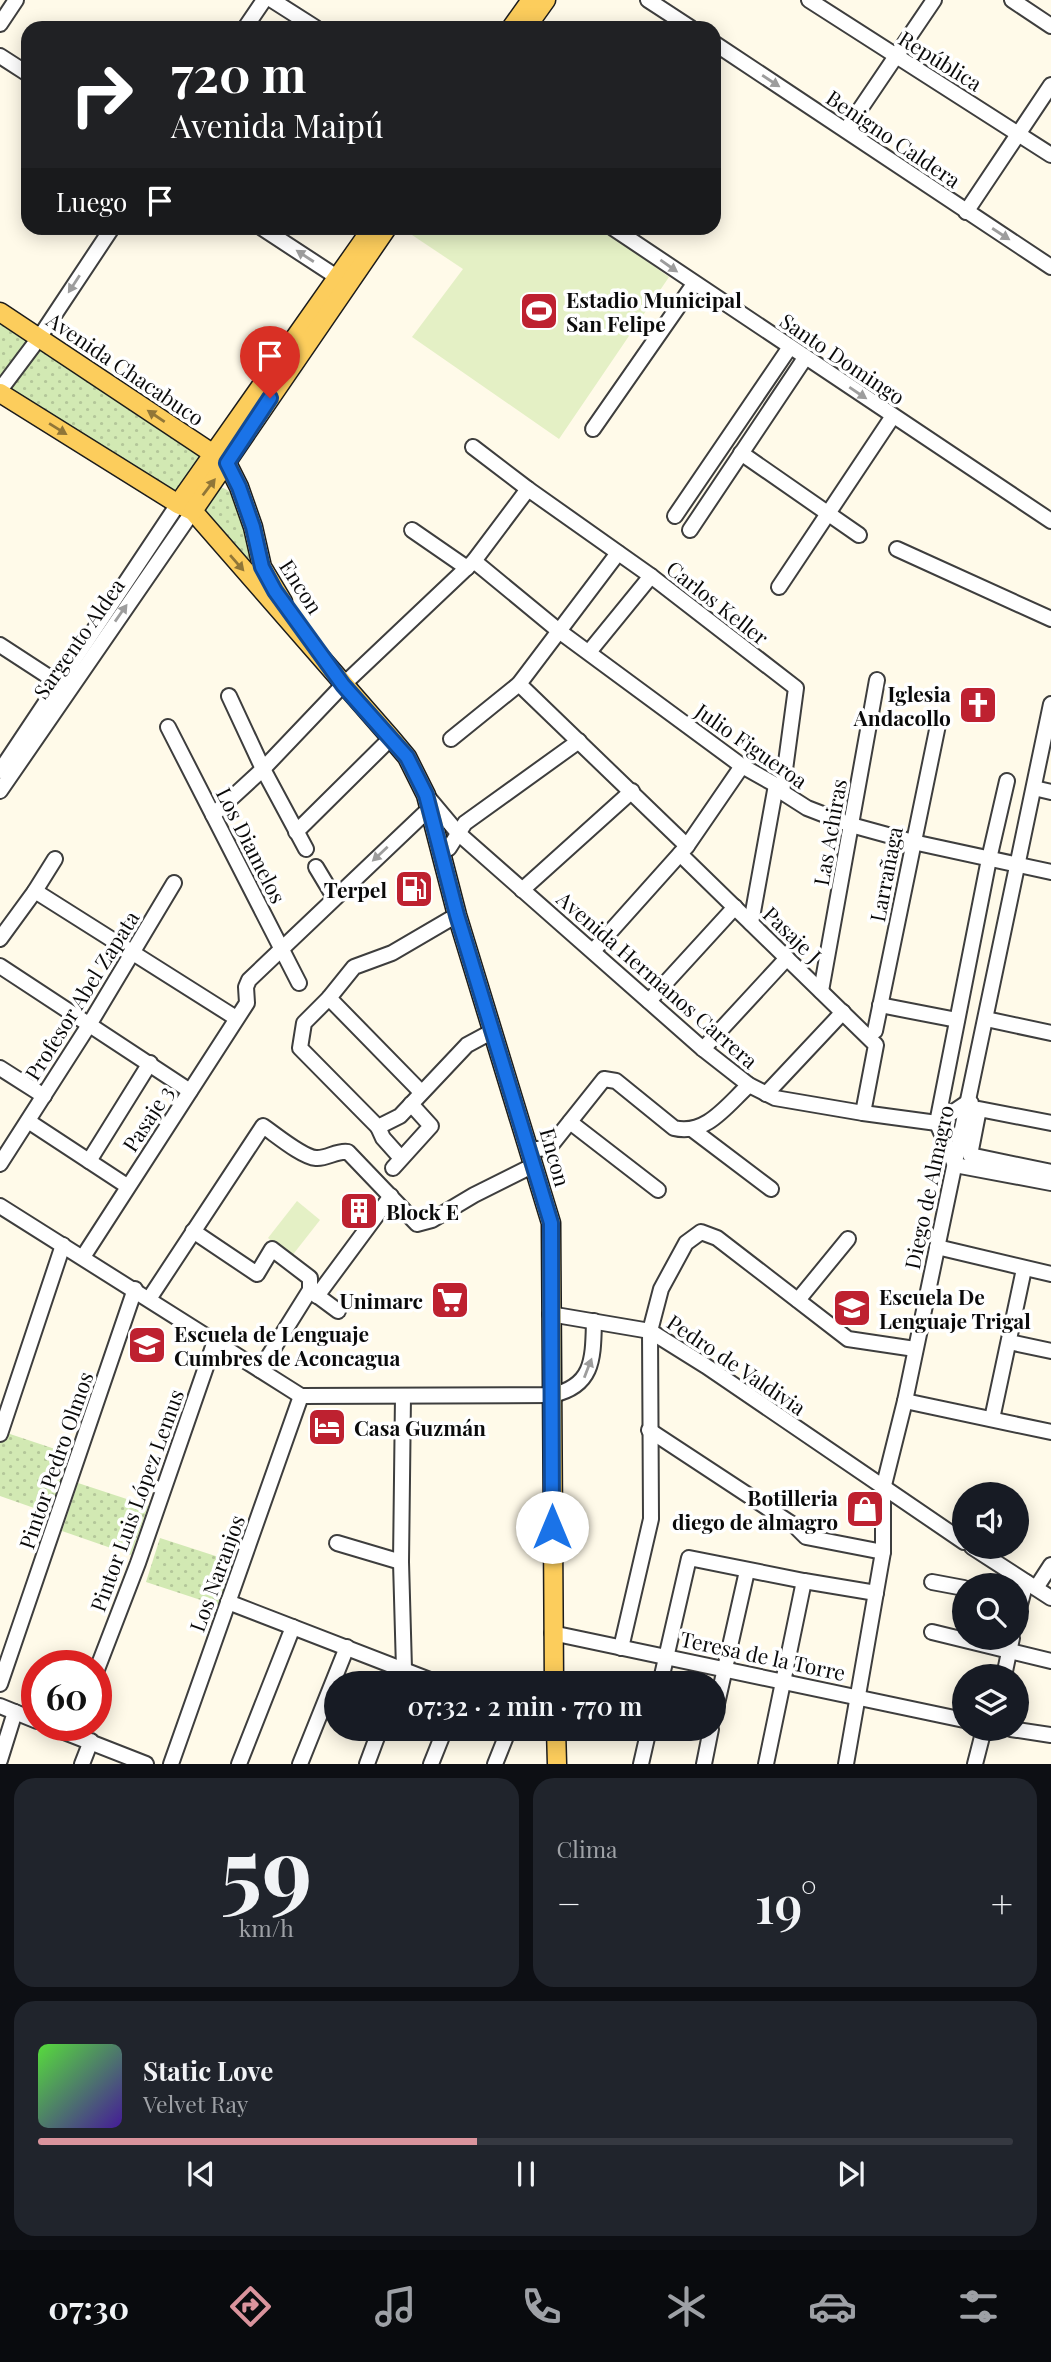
<!DOCTYPE html>
<html lang="es">
<meta charset="utf-8">
<style>
body{margin:0;font-family:"Playfair Display",serif;background:#20242c;color:#f1f3f6;height:100vh;display:flex;flex-direction:column;font-size:26px;white-space:nowrap}
*{box-sizing:border-box;margin:0}
p{font-size:23px;color:#9ea1a6}
.icon{flex:none;width:38px;height:38px;fill:none;stroke:currentColor;stroke-width:2;stroke-linecap:round;stroke-linejoin:round}
.map{position:relative;height:1764px;overflow:hidden}
.side{display:flex;flex-direction:column;gap:14px;padding:14px;background:#0d0f14;flex:1}
.side>*{flex:none}
.hud{position:absolute;left:21px;top:21px;width:700px;height:214px;border-radius:21px;box-shadow:0 4px 18px #0003;background:#202124;color:#fff;overflow:hidden}
.buttons{position:absolute;left:952px;top:1482px;display:grid;gap:14px}
.buttons a{display:grid;place-items:center;width:77px;height:77px;border-radius:50%;background:#171b24;box-shadow:0 4px 18px #0003;font-size:35px}
.speed{position:absolute;left:21px;top:1650px;display:flex;gap:14px;font-size:35px;font-weight:700;text-align:center}
.speed>*{display:grid;place-content:center;width:91px;height:91px;border-radius:50%;background:#171b24;box-shadow:0 4px 18px #0003;line-height:1}
.speed .limit{border:10px solid #d22;background:#fff;color:#111}
.pin{position:absolute;display:grid;place-items:center;width:60px;height:60px;color:#fff;margin:-72px -30px;border-radius:50% 50% 50% 0;rotate:-45deg;box-shadow:0 0 7px #0007}
.pin .icon{rotate:45deg}
.me{position:absolute;width:77px;margin:-38px;rotate:0deg;stroke-linejoin:round;filter:drop-shadow(0 0 5px #0008)}
.turn{display:flex;align-items:center;gap:24px;height:147px;padding:0 35px;font-size:32px}
.turn .icon{width:91px;height:91px;stroke-width:2.5}
.turn b{display:block;font-size:49px;line-height:60px}
.then{display:flex;align-items:center;height:66px;padding:0 35px;background:#0003;gap:14px;font-size:26px}
.big{font-size:52px;font-weight:600;line-height:1.1}
.side .tile{flex:1;display:flex;flex-direction:column;justify-content:center;gap:10px;min-width:0;padding:0 24px;border-radius:21px;background:#20242c}
.side .dial{align-items:center;gap:0}
.dial b{font-size:91px;line-height:1}
.song{display:flex;align-items:center;gap:21px}
.cover{width:84px;height:84px;border-radius:10px;background:linear-gradient(135deg,hsl(110 70% 55%),hsl(260 70% 35%))}
.played{height:7px;border-radius:4px;background:linear-gradient(90deg,#da949d 45%,#363941 45%)}
.keys{display:flex;justify-content:space-around;direction:ltr}
.heat{display:flex;justify-content:space-between;align-items:center;font-size:38px;direction:ltr}
.side .tiles{flex:1;display:grid;gap:14px;grid-template-columns:1fr 1fr}
.tile:last-child{grid-column:span 2}
.trip{position:absolute;left:324px;top:1671px;width:402px;height:70px;border-radius:35px;background:#171b24;box-shadow:0 4px 18px #0003;font-weight:600;line-height:70px;text-align:center}
.tabs{display:flex;height:112px;justify-content:space-around;align-items:center;background:#090b0e;color:#9ea1a6}
.tabs .icon{width:49px;height:49px}
.tabs .selected{color:#da949d}
.tabs b{font-size:32px;color:#f1f3f6}
.map>svg:first-child{display:block}
.grass{fill:url(#grass-dots)}
.pitch{fill:#e4f0c5}
.lines{fill:none;stroke-linecap:round;stroke-linejoin:round}
.minor-casing{stroke:#3e3e3e;stroke-width:18}
.major-casing{stroke:#1c1c1c;stroke-width:21}
.minor{stroke:#fff;stroke-width:14}
.major{stroke:#fccd5c;stroke-width:18}
.oneway{fill:#9d9d9d}
.oneway2{fill:#907638}
.route-casing{stroke:#114b97;stroke-width:18}
.route{stroke:#1a73e8;stroke-width:12}
.labels{text-anchor:middle;dominant-baseline:central;stroke-width:7;stroke-linejoin:round;paint-order:stroke}
.street-label{font-size:21px;fill:#0b0b0b;stroke:#fff}
.poi-label{font-size:21px;font-weight:bold;fill:#0b0b0b;stroke:#fff;text-anchor:start}
</style>
<div class="map">
<svg width="1051" height="1764" viewBox="0 0 1051 1764">
<defs>
<pattern id="grass-dots" width="8" height="8" patternUnits="userSpaceOnUse" patternTransform="scale(1.75)"><rect width="8" height="8" fill="#d2e9b3"/><path d="M2 2h.1M6 6h.1" fill="none" stroke="#b3c699" stroke-width="1.8" stroke-linecap="round"/></pattern>
</defs>
<rect width="100%" height="100%" fill="#fffae9"/>
<g class="grass">
<path d="M0 319 205 452 175 497 0 389Z"/>
<path d="M220 487C248 494 250 545 254 569L206 512V503Z"/>
<path d="M4 1432 73 1455 54 1515 0 1496V1444Z"/>
<path d="M78 1483 148 1506 131 1555 62 1531Z"/>
<path d="M160 1538 234 1562 219 1606 146 1582Z"/>
</g>
<g class="pitch">
<path d="M408 228H611L648 253 644 259 669 277 559 439 412 337 463 269 406 231Z"/>
<path d="M297 1201 320 1220 291 1257 268 1238Z"/>
</g>
<g class="lines">
<defs>
<g id="minor">
<path d="M272 0 316 28"/>
<path d="M648 0 691 28"/>
<path d="M809 0 1051 155"/>
<path d="M1012 0 1051 26"/>
<path d="M0 24 16 0"/>
<path d="M245 28 264 0"/>
<path d="M714 43 1051 267"/>
<path d="M0 56 28 74"/>
<path d="M846 130 934 0"/>
<path d="M966 212 1051 85"/>
<path d="M262 228 346 283"/>
<path d="M613 228 1051 521"/>
<path d="M0 390 39 338 112 228"/>
<path d="M593 429 694 284"/>
<path d="M473 447 528 489 651 576 796 688 782 792"/>
<path d="M741 453 859 535"/>
<path d="M675 516 790 347"/>
<path d="M412 530 467 568"/>
<path d="M690 530 805 358"/>
<path d="M897 549 1051 619"/>
<path d="M474 561 559 631 742 766 776 785 782 792 807 808 851 825 913 842 1051 872"/>
<path d="M779 587 893 416"/>
<path d="M0 645 66 688"/>
<path d="M589 652 651 576"/>
<path d="M519 684 687 846"/>
<path d="M229 696 263 769 306 849"/>
<path d="M168 727 299 983"/>
<path d="M451 739 519 684 618 553"/>
<path d="M0 771 178 504"/>
<path d="M1034 788 1051 792"/>
<path d="M0 791 193 511"/>
<path d="M427 796 458 833 703 1049 749 1085 775 1098 863 1113 937 1123"/>
<path d="M213 815 263 769 343 685 474 561 528 489"/>
<path d="M296 832 391 738"/>
<path d="M441 853 449 848 465 823 579 741"/>
<path d="M680 854 876 1045 863 1113"/>
<path d="M316 867 334 897"/>
<path d="M522 890 632 791"/>
<path d="M35 891 236 1018"/>
<path d="M457 915 392 953 354 967 329 998 304 1023 300 1048 378 1127 400 1116 467 1045 493 1031"/>
<path d="M751 923 776 785"/>
<path d="M0 939 35 891 55 859"/>
<path d="M593 951 687 846 742 766"/>
<path d="M0 966 190 1091"/>
<path d="M821 991 877 680"/>
<path d="M329 998 421 1092"/>
<path d="M649 1001 735 907"/>
<path d="M880 1005 957 1020"/>
<path d="M986 1019 1051 1033"/>
<path d="M875 1031 938 725"/>
<path d="M703 1049 787 958"/>
<path d="M0 1068 44 1096"/>
<path d="M766 1094 843 1012"/>
<path d="M28 1121 127 1186"/>
<path d="M570 1122 658 1190"/>
<path d="M937 1123 989 859 1007 781"/>
<path d="M937 1123 955 1165 1051 1183"/>
<path d="M937 1123 968 1102 971 1103"/>
<path d="M1051 1123 979 1109 970 1155 1051 1172"/>
<path d="M378 1127 383 1138 400 1157"/>
<path d="M693 1130 771 1189"/>
<path d="M530 1150 546 1148 553 1143 604 1079 616 1081 674 1128C706 1136 727 1105 749 1085"/>
<path d="M89 1161 150 1063"/>
<path d="M0 1164 89 1025 174 883"/>
<path d="M393 1168 431 1126 411 1104"/>
<path d="M0 1206 301 1396 552 1395C594 1386 593 1358 594 1321"/>
<path d="M193 1231 257 1274 272 1249 310 1278V1290"/>
<path d="M937 1247 1051 1274"/>
<path d="M83 1257 247 1003 246 987 249 980 430 808"/>
<path d="M311 1291 338 1311"/>
<path d="M317 1296 391 1196"/>
<path d="M149 1299 263 1126C275 1134 302 1157 316 1158 327 1159 337 1150 348 1152L417 1224 432 1220 474 1195 534 1165"/>
<path d="M798 1300 848 1239"/>
<path d="M550 1314 650 1331 706 1366 964 1542"/>
<path d="M1009 1342 1051 1351"/>
<path d="M260 1370 310 1290"/>
<path d="M905 1401 1051 1432"/>
<path d="M992 1419 1024 1269"/>
<path d="M649 1430 795 1526 806 1537 883 1552"/>
<path d="M0 1434 63 1245"/>
<path d="M337 1543 401 1562"/>
<path d="M972 1547 1051 1598"/>
<path d="M932 1582 964 1588"/>
<path d="M1036 1588 1051 1565"/>
<path d="M228 1602 440 1684"/>
<path d="M1017 1616 1026 1582"/>
<path d="M932 1632 1051 1661"/>
<path d="M552 1633 964 1720"/>
<path d="M621 1648 651 1519 650 1331 661 1289 686 1243 701 1232 717 1238 848 1339 915 1349"/>
<path d="M96 1672 138 1563 215 1341"/>
<path d="M1004 1676 1012 1638"/>
<path d="M0 1684 135 1289"/>
<path d="M399 1684 404 1669 401 1562 403 1396"/>
<path d="M660 1684 689 1558 804 1581 876 1593"/>
<path d="M0 1706 37 1721"/>
<path d="M714 1717 747 1571"/>
<path d="M49 1726 146 1764"/>
<path d="M1011 1729 1051 1735"/>
<path d="M0 1760 15 1712"/>
<path d="M82 1764 91 1741"/>
<path d="M171 1764 301 1396"/>
<path d="M239 1764 293 1627"/>
<path d="M300 1764 347 1647"/>
<path d="M367 1764 380 1729"/>
<path d="M431 1764 445 1729"/>
<path d="M495 1764 509 1729"/>
<path d="M641 1764 649 1729"/>
<path d="M704 1764 711 1729"/>
<path d="M766 1764 804 1581"/>
<path d="M846 1764 883 1552V1489L905 1401 1051 704"/>
<path d="M975 1764 984 1729"/>
</g>
<g id="major">
<path d="M511 28 531 0"/>
<path d="M526 28 546 0"/>
<path d="M0 312 221 459"/>
<path d="M0 393 178 504 193 511 391 738 407 757 426 795 457 915 551 1223 554 1684"/>
<path d="M227 463 239 487 253 527 262 567 283 602"/>
<path d="M178 504 372 228"/>
<path d="M193 511 387 228"/>
<path d="M556 1729 557 1764"/>
</g>
</defs>
<use href="#minor" class="minor-casing"/>
<use href="#major" class="major-casing"/>
<use href="#minor" class="minor"/>
<use href="#major" class="major"/>
</g>
<defs><path id="oneway-solid" d="M-6-.8H1V-3.2L6.5 0L1 3.2V.8H-6Z" transform="scale(1.75)"/></defs>
<g class="oneway">
<use href="#oneway-solid" transform="translate(771 81) rotate(33)"/>
<use href="#oneway-solid" transform="translate(1001 234) rotate(33)"/>
<use href="#oneway-solid" transform="translate(305 256) rotate(-147)"/>
<use href="#oneway-solid" transform="translate(669 266) rotate(35)"/>
<use href="#oneway-solid" transform="translate(74 284) rotate(123)"/>
<use href="#oneway-solid" transform="translate(858 393) rotate(34)"/>
<use href="#oneway-solid" transform="translate(121 613) rotate(-55)"/>
<use href="#oneway-solid" transform="translate(380 854) rotate(137)"/>
<use href="#oneway-solid" transform="translate(588 1368) rotate(-69)"/>
</g>
<g class="oneway2">
<use href="#oneway-solid" transform="translate(156 416) rotate(-146)"/>
<use href="#oneway-solid" transform="translate(58 429) rotate(32)"/>
<use href="#oneway-solid" transform="translate(209 487) rotate(-53)"/>
<use href="#oneway-solid" transform="translate(237 563) rotate(49)"/>
</g>
<g class="lines">
<defs>
<path id="route" d="M270 398 227 463 239 487 253 527 262 567 275 591 343 685 407 757 426 795 457 915 551 1223 552 1527"/>
</defs>
<use href="#route" class="route-casing"/>
<use href="#route" class="route"/>
</g>
<defs>
<symbol id="stadium-square" viewBox="-11 -11 22 22"><rect x="-9" y="-9" width="18" height="18" rx="4" fill="#be2130" stroke="#fff"/><path d="M0-5a6.5 5 0 1 0 0 10a6.5 5 0 1 0 0-10ZM-3.5-1.8h7v3.6h-7Z" fill="#fff"/></symbol>
<symbol id="church-square" viewBox="-11 -11 22 22"><rect x="-9" y="-9" width="18" height="18" rx="4" fill="#be2130" stroke="#fff"/><path d="M-1.2-6h2.4v3.5h3.3v2.4h-3.3V6h-2.4V-.1h-3.3v-2.4h3.3Z" fill="#fff"/></symbol>
<symbol id="fuel-square" viewBox="-11 -11 22 22"><rect x="-9" y="-9" width="18" height="18" rx="4" fill="#be2130" stroke="#fff"/><path d="M-5.5-6h7V0h2V4h1.3V-2.5L3-4.5l.8-.8L6-3V5H2.5V1h-1V6h-7ZM-4.2-4.7v3.2H.2V-4.7Z" fill="#fff"/></symbol>
<symbol id="building-square" viewBox="-11 -11 22 22"><rect x="-9" y="-9" width="18" height="18" rx="4" fill="#be2130" stroke="#fff"/><path d="M-4-6H4V6H1V3H-1V6H-4ZM-2.5-4.3h1.7v1.8h-1.7ZM.8-4.3h1.7v1.8H.8ZM-2.5-1h1.7V.8h-1.7ZM.8-1h1.7V.8H.8Z" fill="#fff"/></symbol>
<symbol id="supermarket-square" viewBox="-11 -11 22 22"><rect x="-9" y="-9" width="18" height="18" rx="4" fill="#be2130" stroke="#fff"/><path d="M-6-5.5h2.5l.6 2H6L4.5 2H-2.5L-4.4-4H-6ZM-1.5 3.2a1.3 1.3 0 1 0 .1 0ZM3 3.2a1.3 1.3 0 1 0 .1 0Z" fill="#fff"/></symbol>
<symbol id="school-square" viewBox="-11 -11 22 22"><rect x="-9" y="-9" width="18" height="18" rx="4" fill="#be2130" stroke="#fff"/><path d="M0-5L7-2L0 1L-7-2ZM-4 1L0 2.5L4 1V4Q0 6-4 4Z" fill="#fff"/></symbol>
<symbol id="hotel-square" viewBox="-11 -11 22 22"><rect x="-9" y="-9" width="18" height="18" rx="4" fill="#be2130" stroke="#fff"/><path d="M-6-4.5h1.5V1H6V5H4.5V3h-9V5H-6ZM-4 0a1.8 1.8 0 1 1 3.6 0ZM.5 0V-2.5h3Q6-2.5 6 0Z" fill="#fff"/></symbol>
<symbol id="shop-square" viewBox="-11 -11 22 22"><rect x="-9" y="-9" width="18" height="18" rx="4" fill="#be2130" stroke="#fff"/><path d="M-5-2.5h2.3a2.7 3.5 0 0 1 5.4 0H5L5.5 6h-11ZM-1.5-2.5h3a1.5 2.3 0 0 0-3 0Z" fill="#fff"/></symbol>
</defs>
<g fill-rule="evenodd">
<use href="#stadium-square" x="517" y="289" width="44" height="44"/>
<use href="#church-square" x="956" y="683" width="44" height="44"/>
<use href="#fuel-square" x="392" y="867" width="44" height="44"/>
<use href="#building-square" x="337" y="1189" width="44" height="44"/>
<use href="#supermarket-square" x="428" y="1278" width="44" height="44"/>
<use href="#school-square" x="830" y="1286" width="44" height="44"/>
<use href="#school-square" x="125" y="1323" width="44" height="44"/>
<use href="#hotel-square" x="305" y="1405" width="44" height="44"/>
<use href="#shop-square" x="843" y="1487" width="44" height="44"/>
</g>
<g class="labels">
<g class="street-label">
<text transform="translate(941 60) rotate(32)">República</text>
<text transform="translate(894 138) rotate(34)">Benigno Caldera</text>
<text transform="translate(843 358) rotate(34)">Santo Domingo</text>
<text transform="translate(126 368) rotate(34)">Avenida Chacabuco</text>
<text transform="translate(302 586) rotate(57)">Encon</text>
<text transform="translate(718 602) rotate(38)">Carlos Keller</text>
<text transform="translate(78 638) rotate(-55)">Sargento Aldea</text>
<text transform="translate(752 745) rotate(35)">Julio Figueroa</text>
<text transform="translate(829 832) rotate(-80)">Las Achiras</text>
<text transform="translate(252 845) rotate(63)">Los Diamelos</text>
<text transform="translate(885 874) rotate(-79)">Larrañaga</text>
<text transform="translate(793 934) rotate(44)">Pasaje J</text>
<text transform="translate(658 979) rotate(41)">Avenida Hermanos Carrera</text>
<text transform="translate(81 995) rotate(-58)">Profesor Abel Zapata</text>
<text transform="translate(147 1118) rotate(-57)">Pasaje 3</text>
<text transform="translate(556 1157) rotate(74)">Encon</text>
<text transform="translate(928 1187) rotate(-78)">Diego de Almagro</text>
<text transform="translate(737 1364) rotate(34)">Pedro de Valdivia</text>
<text transform="translate(55 1460) rotate(-71)">Pintor Pedro Olmos</text>
<text transform="translate(136 1500) rotate(-70)">Pintor Luis López Lemus</text>
<text transform="translate(216 1573) rotate(-70)">Los Naranjos</text>
<text transform="translate(763 1655) rotate(12)">Teresa de la Torre</text>
</g>
<g class="poi-label">
<text x="566" y="299">Estadio Municipal<tspan x="566" dy="24">San Felipe</tspan></text>
<text x="951" y="693" text-anchor="end">Iglesia<tspan x="951" dy="24">Andacollo</tspan></text>
<text x="387" y="889" text-anchor="end">Terpel</text>
<text x="386" y="1211">Block E</text>
<text x="879" y="1296">Escuela De<tspan x="879" dy="24">Lenguaje Trigal</tspan></text>
<text x="423" y="1300" text-anchor="end">Unimarc</text>
<text x="174" y="1333">Escuela de Lenguaje<tspan x="174" dy="24">Cumbres de Aconcagua</tspan></text>
<text x="354" y="1427">Casa Guzmán</text>
<text x="838" y="1497" text-anchor="end">Botilleria<tspan x="838" dy="24">diego de almagro</tspan></text>
</g>
</g>
</svg>
<div class="buttons">
<a><svg class="icon" aria-label="sound" viewBox="0 0 24 24"><path d="M4 9h4l5-4v14l-5-4H4zM17 9q2 3 0 6"/></svg></a>
<a><svg class="icon" aria-label="search" viewBox="0 0 24 24"><circle cx="10" cy="10" r="6"/><path d="M15 15l6 6"/></svg></a>
<a><svg class="icon" aria-label="layers" viewBox="0 0 24 24"><path d="M12 4l9 5-9 5-9-5zM3 14l9 5 9-5"/></svg></a>
</div>
<div class="speed"><div class="limit">60</div></div>
<div class="pin" style="left:270px;top:398px;background:#d93025"><svg class="icon" aria-label="arrive" viewBox="0 0 24 24"><path d="M6 21V4h12l-3 4 3 4H6"/></svg></div>
<svg class="me" style="left:552px;top:1527px" viewBox="-20 -20 40 40"><circle r="19" fill="#fff"/><path d="M0-13L10 11 0 6-10 11z" fill="#1a73e8"/></svg>
<div class="trip">07:32 · 2 min · 770 m</div>
<div class="hud">
<div class="turn"><svg class="icon" aria-label="right" viewBox="0 0 24 24"><path d="M7 20v-9h11M14 6l5 5-5 5"/></svg><div><b>720 m</b>Avenida Maipú</div></div>
<div class="then">Luego<svg class="icon" aria-label="arrive" viewBox="0 0 24 24"><path d="M6 21V4h12l-3 4 3 4H6"/></svg></div>
</div>
</div>
<section class="side">
<div class="tiles">
<div class="tile dial"><b>59</b><p>km/h</p></div>
<div class="tile"><p>Clima</p>
<div class="heat"><a>−</a><b class="big">19°</b><a>+</a></div>
</div>
<div class="tile">
<div class="song"><i class="cover"></i><div><b>Static Love</b><p>Velvet Ray</p></div></div>
<div class="played"></div>
<div class="keys"><svg class="icon" aria-label="previous" viewBox="0 0 24 24"><path d="M18 5L8 12l10 7zM5 5v14"/></svg><svg class="icon" aria-label="pause" viewBox="0 0 24 24"><path d="M8 5v14M16 5v14"/></svg><svg class="icon" aria-label="next" viewBox="0 0 24 24"><path d="M6 5l10 7-10 7zM19 5v14"/></svg></div>
</div>
</div>
</section>
<nav class="tabs">
<b>07:30</b>
<svg class="icon selected" aria-label="directions" viewBox="0 0 24 24"><path d="M12 3l9 9-9 9-9-9zM9 14v-3h6M13 9l2 2-2 2"/></svg>
<svg class="icon" aria-label="music" viewBox="0 0 24 24"><path d="M9 18V5l10-2v13"/><circle cx="6" cy="18" r="3"/><circle cx="16" cy="16" r="3"/></svg>
<svg class="icon" aria-label="phone" viewBox="0 0 24 24"><path d="M5 4h4l2 5-3 2q2 4 5 5l2-3 5 2v4C11 20 4 13 5 4z"/></svg>
<svg class="icon" aria-label="climate" viewBox="0 0 24 24"><path d="M12 3v18M4 7l16 10M4 17L20 7"/></svg>
<svg class="icon" aria-label="car" viewBox="0 0 24 24"><path d="M5 17H2v-5l4-1 3-4h7l3 4 3 1v5h-3M9 17h6M6 11h13"/><circle cx="7" cy="17" r="2"/><circle cx="17" cy="17" r="2"/></svg>
<svg class="icon" aria-label="filters" viewBox="0 0 24 24"><path d="M4 7h16M4 17h16"/><circle cx="9" cy="7" r="2"/><circle cx="15" cy="17" r="2"/></svg>
</nav>
